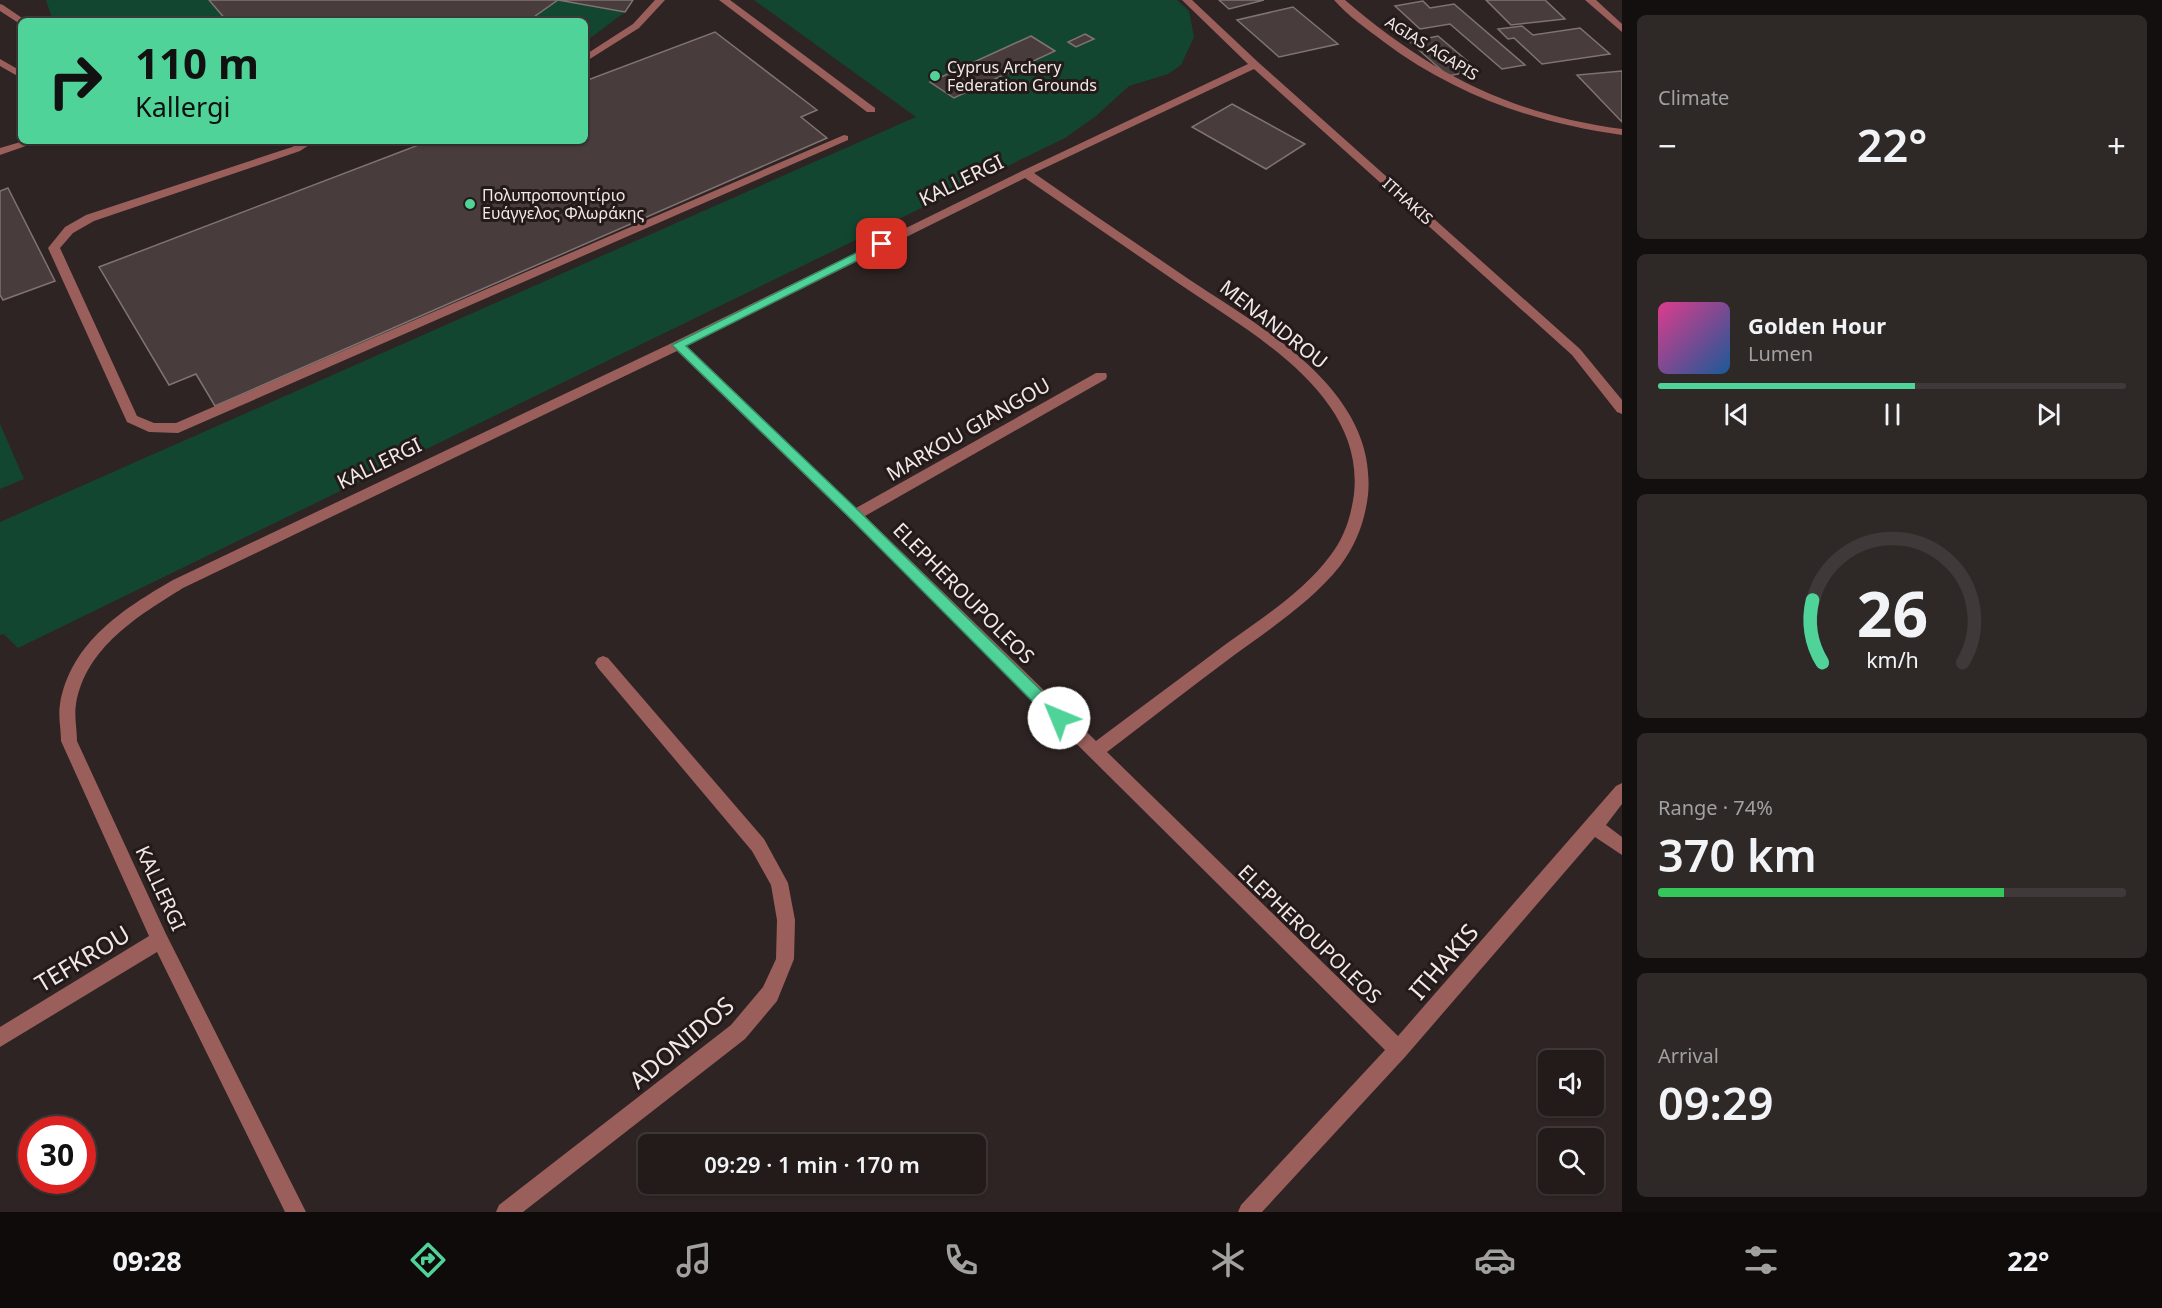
<!DOCTYPE html>
<meta charset="utf-8">
<style>
body{margin:0;font-family:"Noto Sans",sans-serif;background:#2e2827;color:#f1f3f6;height:100vh;display:flex;flex-direction:column;font-size:22px;white-space:nowrap}
*{box-sizing:border-box;margin:0}
p{font-size:20px;color:#a2a1a2}
.icon{flex:none;width:33px;height:33px;fill:none;stroke:currentColor;stroke-width:2;stroke-linecap:round;stroke-linejoin:round}
.map{position:relative;flex:1;overflow:hidden}
.details{display:flex;flex-direction:column;gap:15px;padding:15px;background:#130f0e;width:540px}
.details>*{flex:none}
.top-card{position:absolute;left:18px;top:18px;width:570px;height:126px;border-radius:9px;box-shadow:0 2px 4px #0004,0 0 0 2px #3f3939;background:#4fd399;color:#111;overflow:hidden}
.buttons{position:absolute;left:1538px;top:1050px;display:grid;gap:12px}
.buttons a{display:grid;place-items:center;width:66px;height:66px;border-radius:9px;background:#221b1a;box-shadow:0 2px 4px #0004,0 0 0 2px #3f3939;font-size:30px}
.speed{position:absolute;left:18px;top:1116px;display:flex;gap:12px;font-size:30px;font-weight:700;text-align:center}
.speed>*{display:grid;place-content:center;width:78px;height:78px;border-radius:50%;background:#221b1a;box-shadow:0 2px 4px #0004,0 0 0 2px #3f3939;line-height:1}
.speed .limit{border:9px solid #d22;background:#fff;color:#111}
.pin{position:absolute;display:grid;place-items:center;width:51px;height:51px;color:#fff;margin:-26px;border-radius:12px;box-shadow:0 3px 9px #0006}
.me{position:absolute;width:66px;margin:-33px;rotate:315deg;stroke-linejoin:round;filter:drop-shadow(0 0 4px #0008)}
.turn{display:flex;align-items:center;gap:21px;height:126px;padding:0 18px;font-size:27px}
.turn .icon{width:78px;height:78px;stroke-width:2.5}
.turn b{display:block;font-size:42px;line-height:51px}
.big{font-size:45px;font-weight:600;line-height:1.1}
.details .tile{flex:1;display:flex;flex-direction:column;justify-content:center;gap:9px;min-width:0;padding:0 21px;border-radius:9px;background:#2e2827}
.details .dial{align-items:center;gap:0}
.dial svg{height:156px;overflow:visible;fill:none;stroke:#3f3939;stroke-width:7;stroke-linecap:round;text-anchor:middle}
.dial text{fill:#f1f3f6;stroke:none}
.song{display:flex;align-items:center;gap:18px}
.cover{width:72px;height:72px;border-radius:9px;background:linear-gradient(135deg,hsl(330 70% 55%),hsl(210 70% 35%))}
.played{height:6px;border-radius:3px;background:linear-gradient(90deg,#4fd399 55%,#3f3939 55%)}
.keys{display:flex;justify-content:space-around;direction:ltr}
.heat{display:flex;justify-content:space-between;align-items:center;font-size:33px;direction:ltr}
.charge{height:9px;border-radius:4px;background:linear-gradient(90deg,#34c759 74%,#3f3939 0)}
.trip{position:absolute;left:638px;top:1134px;width:348px;height:60px;border-radius:9px;background:#221b1a;box-shadow:0 2px 4px #0004,0 0 0 2px #3f3939;font-weight:600;line-height:60px;text-align:center}
.tabs{display:flex;height:96px;justify-content:space-around;align-items:center;background:#0e0b0a;color:#a2a1a2}
.tabs .icon{width:42px;height:42px}
.tabs .active{color:#4fd399}
.tabs b{font-size:27px;color:#f1f3f6}
main{display:flex;flex:1;min-height:0}
.map>svg:first-child{display:block}
.green{fill:#134630}
.building{fill:#483d3c;stroke:#807372;stroke-width:1.5}
.lines{fill:none;stroke-linecap:round;stroke-linejoin:round}
.minor{fill:#9a5f5b;fill-rule:evenodd}
.route{fill:#4fd399;stroke:#338963;stroke-width:1.5}
.poi-dot{fill:#4fd399;stroke:#241a19;stroke-width:2}
.labels{text-anchor:middle;dominant-baseline:central;stroke-width:6;stroke-linejoin:round;paint-order:stroke}
.far-street-label{font-size:16px;fill:#f0e9e8;stroke:#241a19}
.far-poi-label{font-size:16px;fill:#f0e9e8;stroke:#241a19;text-anchor:start}
.street-label{font-size:20px;fill:#f0e9e8;stroke:#241a19}
.near-street-label{font-size:24px;fill:#f0e9e8;stroke:#241a19}
</style>
<main>
<div class="map">
<svg width="1622" height="1212" viewBox="0 0 1622 1212">
<rect width="100%" height="100%" fill="#2e2423"/>
<g class="green">
<path d="M46 0H633L625 12 585 42V21H53Z"/>
<path d="M754 0H1177L1189 11 1194 37 1181 65 1168 74 1129 86 1096 116 1065 138 18 648 4 634 0 635V522L916 117Z"/>
<path d="M0 424 24 479 0 489Z"/>
</g>
<g class="building">
<path d="M209 0H633L625 12 558 0 528 21H227Z"/>
<path d="M1219 0H1264L1229 9Z"/>
<path d="M1486 0H1545L1565 19 1511 25Z"/>
<path d="M1423 1 1430 8 1454 4 1525 65 1502 69 1450 24 1420 29 1395 6Z"/>
<path d="M1293 7 1338 44 1279 57 1237 20Z"/>
<path d="M1522 26 1533 35 1580 28 1610 54 1542 64 1514 38 1508 39 1498 29Z"/>
<path d="M715 32 817 110 801 117 827 138 215 406 196 374 169 385 99 267 429 141H585V81Z"/>
<path d="M1085 34 1094 39 1076 47 1068 42Z"/>
<path d="M1031 36 1055 51 954 98 930 82Z"/>
<path d="M1438 36 1478 70 1448 76 1410 42Z"/>
<path d="M1622 71V122L1577 75Z"/>
<path d="M1232 104 1305 144 1266 169 1192 127Z"/>
<path d="M8 188 55 281 3 300 0 295V191Z"/>
</g>
<g class="lines">
<g class="minor">
<path d="M655 0H665L639 28 585 62V55L633 24Z"/>
<path d="M719 0H730L875 108V112H867Z"/>
<path d="M1182 0H1192L1259 63 1580 349 1622 400V414L1617 412 1572 355 1254 69 1034 173C1085 209 1136 243 1187 278 1262 328 1378 390 1368 495 1365 521 1356 545 1340 566 1311 602 1270 629 1233 656 1190 688 1149 720 1107 752L1398 1036 1616 786 1622 783V804L1606 825 1622 837V855L1595 837 1405 1057 1262 1212H1238L1241 1205 1385 1050 850 519 677 351 183 588C138 616 86 647 76 704 74 716 77 729 77 741L166 934 306 1212H285L157 952 0 1047V1027L149 936 61 741C61 729 58 716 60 704 71 642 123 609 173 580L674 342 1022 171 1248 64ZM1025 178C1076 213 1127 248 1178 283 1249 332 1365 393 1354 494 1351 517 1344 538 1330 556 1303 592 1262 618 1226 644 1183 676 1139 709 1096 741L865 516 1106 379 1107 376 1106 373H1096L856 508 687 346Z"/>
<path d="M1334 0H1345C1430 73 1510 114 1622 129V135C1535 123 1455 95 1384 42 1367 29 1348 16 1334 0Z"/>
<path d="M1585 0H1596L1622 24V32Z"/>
<path d="M0 4 3 5 25 20 17 22 0 11Z"/>
<path d="M0 59 21 71V78L0 66Z"/>
<path d="M844 135 848 136V140L178 433 149 432 127 422 48 248 65 227 86 215 292 147 302 141H315L300 151 94 221 73 233 60 248 137 416 154 423H176Z"/>
<path d="M24 141H40L0 155V148Z"/>
<path d="M603 656 608 658 764 839 788 883 795 920 794 959 777 1001 745 1039 523 1212H496L499 1205 731 1025 763 987 776 959 777 920 771 885 752 851 598 668 595 663 598 658Z"/>
</g>
</g>
<path class="route" d="M882 240 888 244 886 246 686 346 860 512 1065 714 1067 718 1065 723 1059 724 1054 723 851 519 672 345Z"/>
<g class="poi-dot">
<circle cx="935" cy="76" r="6"/>
<circle cx="470" cy="204" r="6"/>
</g>
<g class="labels">
<g class="far-street-label">
<text transform="translate(1432 48) rotate(32)">AGIAS AGAPIS</text>
<text transform="translate(1408 201) rotate(42)">ITHAKIS</text>
</g>
<g class="far-poi-label">
<text x="947" y="67">Cyprus Archery<tspan x="947" dy="18">Federation Grounds</tspan></text>
<text x="482" y="195">Πολυπροπονητίριο<tspan x="482" dy="18">Ευάγγελος Φλωράκης</tspan></text>
</g>
<g class="street-label">
<text transform="translate(961 180) rotate(-26)">KALLERGI</text>
<text transform="translate(1274 324) rotate(38)">MENANDROU</text>
<text transform="translate(968 429) rotate(-30)">MARKOU GIANGOU</text>
<text transform="translate(379 463) rotate(-26)">KALLERGI</text>
<text transform="translate(964 593) rotate(45)">ELEPHEROUPOLEOS</text>
<text transform="translate(161 888) rotate(65)">KALLERGI</text>
<text transform="translate(1310 934) rotate(44)">ELEPHEROUPOLEOS</text>
</g>
<g class="near-street-label">
<text transform="translate(82 958) rotate(-31)">TEFKROU</text>
<text transform="translate(1443 961) rotate(-49)">ITHAKIS</text>
<text transform="translate(681 1042) rotate(-40)">ADONIDOS</text>
</g>
</g>
</svg>
<div class="buttons">
<a><svg class="icon" aria-label="sound" viewBox="0 0 24 24"><path d="M4 9h4l5-4v14l-5-4H4zM17 9q2 3 0 6"/></svg></a>
<a><svg class="icon" aria-label="search" viewBox="0 0 24 24"><circle cx="10" cy="10" r="6"/><path d="M15 15l6 6"/></svg></a>
</div>
<div class="speed"><div class="limit">30</div></div>
<div class="pin" style="left:882px;top:244px;background:#d93025"><svg class="icon" aria-label="arrive" viewBox="0 0 24 24"><path d="M6 21V4h12l-3 4 3 4H6"/></svg></div>
<svg class="me" style="left:1059px;top:718px" viewBox="-20 -20 40 40"><circle r="19" fill="#fff"/><path d="M0-13L10 11 0 6-10 11z" fill="#4fd399"/></svg>
<div class="trip">09:29 · 1 min · 170 m</div>
<div class="top-card">
<div class="turn"><svg class="icon" aria-label="right" viewBox="0 0 24 24"><path d="M7 20v-9h11M14 6l5 5-5 5"/></svg><div><b>110 m</b>Kallergi</div></div>
</div>
</div>
<section class="details">
<div class="tile"><p>Climate</p>
<div class="heat"><a>−</a><b class="big">22°</b><a>+</a></div>
</div>
<div class="tile">
<div class="song"><i class="cover"></i><div><b>Golden Hour</b><p>Lumen</p></div></div>
<div class="played"></div>
<div class="keys"><svg class="icon" aria-label="previous" viewBox="0 0 24 24"><path d="M18 5L8 12l10 7zM5 5v14"/></svg><svg class="icon" aria-label="pause" viewBox="0 0 24 24"><path d="M8 5v14M16 5v14"/></svg><svg class="icon" aria-label="next" viewBox="0 0 24 24"><path d="M6 5l10 7-10 7zM19 5v14"/></svg></div>
</div>
<div class="tile dial"><svg viewBox="0 0 100 80">
<path d="M14 69A42 42 0 1 1 86 69"/>
<path d="M14 69A42 42 0 0 1 9 37" stroke="#4fd399"/>
<text x="50" y="56" font-size="32" font-weight="700">26</text>
<text x="50" y="72" font-size="11">km/h</text>
</svg></div>
<div class="tile"><p>Range · 74%</p><b class="big">370 km</b><div class="charge"></div></div>
<div class="tile"><p>Arrival</p><b class="big">09:29</b></div>
</section>
</main>
<nav class="tabs">
<b>09:28</b>
<svg class="icon active" aria-label="directions" viewBox="0 0 24 24"><path d="M12 3l9 9-9 9-9-9zM9 14v-3h6M13 9l2 2-2 2"/></svg>
<svg class="icon" aria-label="music" viewBox="0 0 24 24"><path d="M9 18V5l10-2v13"/><circle cx="6" cy="18" r="3"/><circle cx="16" cy="16" r="3"/></svg>
<svg class="icon" aria-label="phone" viewBox="0 0 24 24"><path d="M5 4h4l2 5-3 2q2 4 5 5l2-3 5 2v4C11 20 4 13 5 4z"/></svg>
<svg class="icon" aria-label="climate" viewBox="0 0 24 24"><path d="M12 3v18M4 7l16 10M4 17L20 7"/></svg>
<svg class="icon" aria-label="car" viewBox="0 0 24 24"><path d="M5 17H2v-5l4-1 3-4h7l3 4 3 1v5h-3M9 17h6M6 11h13"/><circle cx="7" cy="17" r="2"/><circle cx="17" cy="17" r="2"/></svg>
<svg class="icon" aria-label="filters" viewBox="0 0 24 24"><path d="M4 7h16M4 17h16"/><circle cx="9" cy="7" r="2"/><circle cx="15" cy="17" r="2"/></svg>
<b>22°</b>
</nav>
